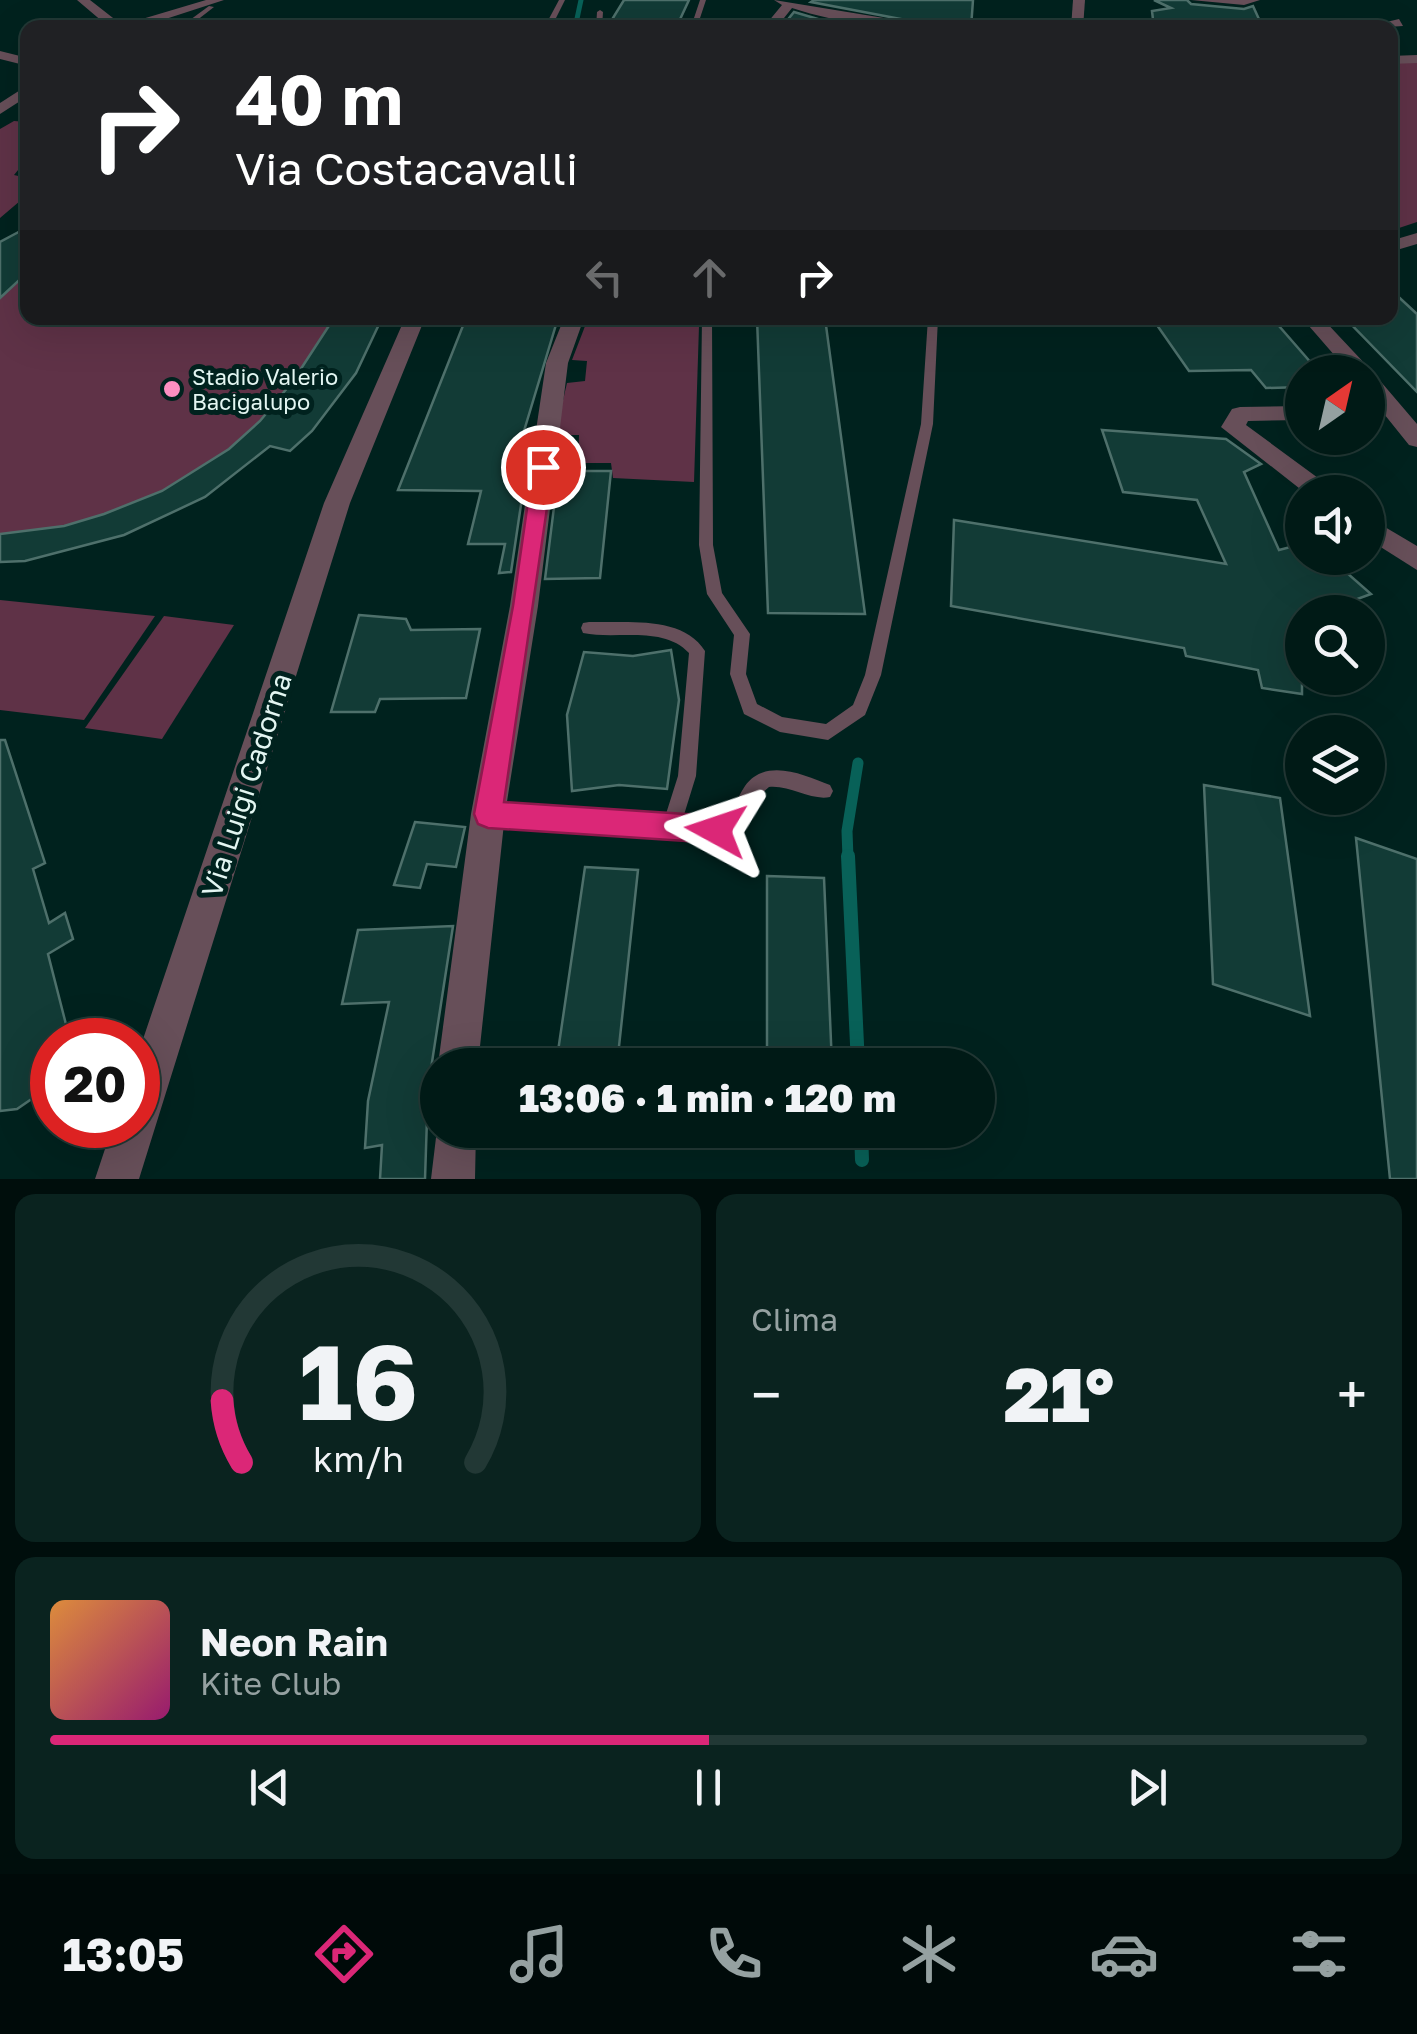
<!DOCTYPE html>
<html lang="it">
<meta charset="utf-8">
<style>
body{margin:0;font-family:"Golos Text",sans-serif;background:#0a231f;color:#f1f3f6;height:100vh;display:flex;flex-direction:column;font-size:38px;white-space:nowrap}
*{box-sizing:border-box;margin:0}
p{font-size:32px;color:#95a1a1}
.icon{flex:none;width:55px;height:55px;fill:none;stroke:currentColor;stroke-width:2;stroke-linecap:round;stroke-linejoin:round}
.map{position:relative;height:1179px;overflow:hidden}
.sheet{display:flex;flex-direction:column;gap:15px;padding:15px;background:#000e0c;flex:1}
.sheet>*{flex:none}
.banner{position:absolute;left:20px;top:20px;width:1378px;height:305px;border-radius:20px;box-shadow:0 10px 40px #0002,0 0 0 2px #223835;background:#202124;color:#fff;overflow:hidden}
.needle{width:65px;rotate:34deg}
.fabs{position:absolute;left:1285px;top:355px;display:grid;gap:20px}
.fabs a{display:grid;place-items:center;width:100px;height:100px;border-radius:50%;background:#001a16;box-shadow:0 10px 40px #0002,0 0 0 2px #223835;font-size:50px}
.speed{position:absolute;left:30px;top:1018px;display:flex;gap:20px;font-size:50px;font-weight:700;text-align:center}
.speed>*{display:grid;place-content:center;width:130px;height:130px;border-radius:50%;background:#001a16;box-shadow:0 10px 40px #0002,0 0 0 2px #223835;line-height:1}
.speed .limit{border:15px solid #d22;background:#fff;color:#111}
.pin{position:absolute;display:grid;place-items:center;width:85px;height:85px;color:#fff;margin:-42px;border:5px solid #fff;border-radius:50%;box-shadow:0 2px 10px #0007}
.me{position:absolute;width:110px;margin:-55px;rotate:275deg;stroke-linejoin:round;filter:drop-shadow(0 0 8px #0008)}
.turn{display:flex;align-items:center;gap:35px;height:210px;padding:0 50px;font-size:45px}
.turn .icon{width:130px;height:130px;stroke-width:2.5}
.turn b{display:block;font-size:70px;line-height:85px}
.lanes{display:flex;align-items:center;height:95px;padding:0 50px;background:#0003;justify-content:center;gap:50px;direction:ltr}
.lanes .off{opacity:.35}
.big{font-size:75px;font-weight:800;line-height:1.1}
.sheet .card{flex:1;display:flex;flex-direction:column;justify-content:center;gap:15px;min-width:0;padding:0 35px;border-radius:20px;background:#0a231f}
.sheet .dial{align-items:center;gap:0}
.dial svg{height:260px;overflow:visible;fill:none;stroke:#223835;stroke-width:7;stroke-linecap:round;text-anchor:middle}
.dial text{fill:#f1f3f6;stroke:none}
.song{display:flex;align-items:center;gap:30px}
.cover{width:120px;height:120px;border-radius:15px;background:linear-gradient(135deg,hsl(30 70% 55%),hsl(320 70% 35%))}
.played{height:10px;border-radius:5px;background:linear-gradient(90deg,#db2777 50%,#223835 50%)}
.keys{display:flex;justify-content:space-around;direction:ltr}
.heat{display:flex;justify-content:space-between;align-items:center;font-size:55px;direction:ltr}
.sheet .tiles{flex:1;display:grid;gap:15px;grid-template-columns:1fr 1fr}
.card:last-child{grid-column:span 2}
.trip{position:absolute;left:420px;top:1048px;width:575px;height:100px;border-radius:50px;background:#001a16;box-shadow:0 10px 40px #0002,0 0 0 2px #223835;font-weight:800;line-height:100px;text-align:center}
.tab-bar{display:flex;height:160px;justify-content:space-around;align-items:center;background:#000a09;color:#95a1a1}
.tab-bar .icon{width:70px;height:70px}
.tab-bar .active{color:#db2777}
.tab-bar b{font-size:45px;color:#f1f3f6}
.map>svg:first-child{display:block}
.green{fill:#5f3247}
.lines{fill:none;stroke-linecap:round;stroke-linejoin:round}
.stream-far2{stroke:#086158;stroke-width:5}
.stream-far1{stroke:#086158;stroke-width:11}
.stream{stroke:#086158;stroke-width:14}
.building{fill:#123b36;stroke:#4e706b;stroke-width:2.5}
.service{fill:#674f59;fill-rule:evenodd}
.minor{fill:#674f59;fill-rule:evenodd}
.tertiary{fill:#674f59;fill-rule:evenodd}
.route{fill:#db2777;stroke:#8e194d;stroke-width:2.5}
.poi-dot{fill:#fc8fc1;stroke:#00221e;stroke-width:4}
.labels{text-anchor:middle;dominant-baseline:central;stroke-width:10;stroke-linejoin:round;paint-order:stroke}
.far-poi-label{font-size:22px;fill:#e3f6f2;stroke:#00221e;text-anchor:start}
.street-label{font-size:28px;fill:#e3f6f2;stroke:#00221e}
</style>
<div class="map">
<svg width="1417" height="1179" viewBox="0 0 1417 1179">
<rect width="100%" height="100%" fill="#00221e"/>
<g class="green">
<path d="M1390 62H1417V222L1390 231V181L1397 179 1390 175Z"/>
<path d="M14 121 27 122V159L14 175 27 178V195L0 218V129Z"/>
<path d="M27 227 28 318H382C358 369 332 412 290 451L270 446 202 499 115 537 0 562V242Z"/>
<path d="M587 321 699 326 694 482 613 478 611 463H578L579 435H555L567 383 585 381 587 361 572 360Z"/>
<path d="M0 600 155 616 84 720 0 710Z"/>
<path d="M164 616 234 625 162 739 85 728Z"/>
</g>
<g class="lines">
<path class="stream-far2" d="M575 28 581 0"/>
<path class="stream-far1" d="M848 858 847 831 858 763"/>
<g class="stream">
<path d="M848 856 858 1065"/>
<path d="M861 1130 862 1160"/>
</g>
</g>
<g class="building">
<path d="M624 0H689L676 28 608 26Z"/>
<path d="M814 0H973L971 28H948L811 2Z"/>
<path d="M1154 0H1187L1191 4 1244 9 1253 6 1263 28H1154L1152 11 1171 8Z"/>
<path d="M794 12 828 22 865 28H781Z"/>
<path d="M28 227V272L0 298V242Z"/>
<path d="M1390 289 1417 314V392L1345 318H1390Z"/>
<path d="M334 318H382L356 373 312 431 290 451 270 446 205 497 124 535 25 561 0 562V534L64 526 104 514 162 491 229 449 260 421 293 381Z"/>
<path d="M466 318H558L524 431H529L526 444H530L511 572 499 573 505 544H468L481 491 398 490Z"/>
<path d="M757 318H825L865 614 768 613Z"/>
<path d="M1152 318H1272L1319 372H1302V387L1266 388 1251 370 1189 371Z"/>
<path d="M1102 430 1226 439 1261 464 1244 472 1279 550 1302 544V558H1330L1371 594 1338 606 1339 612H1302V694L1262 688 1258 670 1186 656 1184 648 951 606 954 520 1226 564 1197 500 1123 492Z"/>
<path d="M576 442 572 471H611L600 578 545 579 562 443Z"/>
<path d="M359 615 406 619 411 630 480 629 466 698 380 699 375 712H331Z"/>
<path d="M671 650 679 700 667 789 619 785 572 791 567 715 584 652 633 656Z"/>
<path d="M0 740H5L45 863 33 869 49 923 65 913 73 939 48 954 70 1040H52V1081L46 1089 17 1109 0 1111Z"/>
<path d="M1204 785 1280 798 1310 1016 1213 984Z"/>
<path d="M415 822 465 827 456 867 427 864 420 888 394 885Z"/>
<path d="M1356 838 1417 859V1179H1390Z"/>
<path d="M585 867 638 870 617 1065H556Z"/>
<path d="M767 876 824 878 832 1065H767Z"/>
<path d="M453 926 428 1088 425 1179H380L382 1145 365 1148 368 1101 389 1002 342 1004 358 930Z"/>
</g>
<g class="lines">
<g class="service">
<path d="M559 0H565L551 28H544Z"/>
<path d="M700 0H706L699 21 694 28H687L693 21Z"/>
<path d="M1191 0H1260L1244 5Z"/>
<path d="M209 6 214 7 187 28H179Z"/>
<path d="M600 10 603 12 602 28H596L597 12Z"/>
<path d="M702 318H712L713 545 722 593 750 634 746 674 757 704 782 717 826 724 853 705 865 675 921 424 928 318H938L933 424 881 675 865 715 828 740 780 732 744 714 730 674 734 635 707 594 699 545Z"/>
<path d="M589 622C626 623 683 615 705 651L696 776 683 818 722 821C733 811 737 798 745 786 766 757 804 775 830 785L833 791 830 797C811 801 791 785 769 787 750 802 748 828 725 839L488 823 481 820 479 814 481 808 488 805 665 817 678 776 689 653C663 625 616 640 583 633L581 628 583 623Z"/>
</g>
<g class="minor">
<path d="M77 0H90L122 25 206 0H224L138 28H110Z"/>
<path d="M774 0 945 28C895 28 839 24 792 8L776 28H763L782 5Z"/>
<path d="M1073 0H1085L1083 28H1071Z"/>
<path d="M1399 19 1403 26 1372 28 1374 25Z"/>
<path d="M1417 55V63L1390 64V56Z"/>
<path d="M28 85V96L0 114V103Z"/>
<path d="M405 318H425L350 503 139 1179H95L113 1125H138V1054L324 503Z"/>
<path d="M564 318H584L568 363 538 606 505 814 478 1065H438L471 814 510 606 546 363Z"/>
<path d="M1302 318H1322L1368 367 1369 375 1376 376 1417 424V447L1409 445 1368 394V372H1349Z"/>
<path d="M1302 406V420L1248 421 1246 425 1329 486 1332 492H1304L1221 427 1232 409 1240 407Z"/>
<path d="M1368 517 1417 546V570L1368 539Z"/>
<path d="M438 1121V1130H476L475 1179H431Z"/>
</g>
<g class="tertiary">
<path d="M0 51 28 58V66L0 59Z"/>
<path d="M1417 233V244L1390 252V241Z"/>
</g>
</g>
<path class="route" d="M543 460 553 467 504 802 716 816 726 820 730 830 726 839 716 843 488 828 478 824 474 814 513 606 533 467Z"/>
<circle class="poi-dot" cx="172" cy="389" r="10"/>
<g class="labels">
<g class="far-poi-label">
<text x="192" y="376">Stadio Valerio<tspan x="192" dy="25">Bacigalupo</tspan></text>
</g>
<g class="street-label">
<text transform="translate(246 785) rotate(-72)">Via Luigi Cadorna</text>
</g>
</g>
</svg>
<div class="fabs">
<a><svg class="needle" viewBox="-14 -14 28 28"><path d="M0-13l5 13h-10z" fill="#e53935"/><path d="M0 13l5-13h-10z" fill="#95a1a1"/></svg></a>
<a><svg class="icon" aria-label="sound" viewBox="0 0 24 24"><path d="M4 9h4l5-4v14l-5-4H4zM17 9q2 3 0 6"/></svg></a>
<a><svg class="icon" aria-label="search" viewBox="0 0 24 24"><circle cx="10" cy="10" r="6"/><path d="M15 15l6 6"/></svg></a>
<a><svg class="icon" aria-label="layers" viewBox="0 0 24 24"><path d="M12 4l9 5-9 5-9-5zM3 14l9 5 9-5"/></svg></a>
</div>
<div class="speed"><div class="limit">20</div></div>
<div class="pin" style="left:543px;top:467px;background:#d93025"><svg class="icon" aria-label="arrive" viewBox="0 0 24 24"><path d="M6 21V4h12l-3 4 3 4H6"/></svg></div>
<svg class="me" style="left:716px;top:830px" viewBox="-20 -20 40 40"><path d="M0-17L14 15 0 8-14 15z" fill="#db2777" stroke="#fff" stroke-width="4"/></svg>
<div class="trip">13:06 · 1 min · 120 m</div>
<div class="banner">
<div class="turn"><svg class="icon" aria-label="right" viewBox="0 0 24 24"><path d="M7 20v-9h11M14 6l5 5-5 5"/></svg><div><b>40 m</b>Via Costacavalli</div></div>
<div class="lanes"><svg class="icon off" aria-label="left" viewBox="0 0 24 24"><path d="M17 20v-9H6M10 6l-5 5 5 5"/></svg><svg class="icon off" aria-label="ahead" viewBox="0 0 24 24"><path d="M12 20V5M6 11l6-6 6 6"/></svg><svg class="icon" aria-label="right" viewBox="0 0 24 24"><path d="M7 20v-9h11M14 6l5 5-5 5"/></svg></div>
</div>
</div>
<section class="sheet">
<div class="tiles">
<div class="card dial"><svg viewBox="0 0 100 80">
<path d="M14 69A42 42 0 1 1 86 69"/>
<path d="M14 69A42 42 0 0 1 8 50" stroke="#db2777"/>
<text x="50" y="56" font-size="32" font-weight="700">16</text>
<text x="50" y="72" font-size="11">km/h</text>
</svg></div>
<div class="card"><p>Clima</p>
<div class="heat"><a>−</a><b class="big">21°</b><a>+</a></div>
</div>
<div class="card">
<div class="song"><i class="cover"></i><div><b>Neon Rain</b><p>Kite Club</p></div></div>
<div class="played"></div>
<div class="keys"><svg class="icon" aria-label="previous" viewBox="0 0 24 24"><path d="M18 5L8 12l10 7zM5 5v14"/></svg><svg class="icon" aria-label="pause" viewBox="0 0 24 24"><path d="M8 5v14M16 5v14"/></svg><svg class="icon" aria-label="next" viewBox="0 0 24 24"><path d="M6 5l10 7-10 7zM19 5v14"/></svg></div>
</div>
</div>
</section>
<nav class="tab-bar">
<b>13:05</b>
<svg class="icon active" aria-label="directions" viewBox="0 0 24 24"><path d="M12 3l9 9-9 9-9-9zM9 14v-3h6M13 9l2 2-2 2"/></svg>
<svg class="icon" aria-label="music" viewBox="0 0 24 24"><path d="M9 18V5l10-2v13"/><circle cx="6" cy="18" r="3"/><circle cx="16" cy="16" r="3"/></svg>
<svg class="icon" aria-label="phone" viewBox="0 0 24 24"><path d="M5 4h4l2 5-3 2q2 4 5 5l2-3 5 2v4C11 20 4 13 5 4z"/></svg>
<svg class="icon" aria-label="climate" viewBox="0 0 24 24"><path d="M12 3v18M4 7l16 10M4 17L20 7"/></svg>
<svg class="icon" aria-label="car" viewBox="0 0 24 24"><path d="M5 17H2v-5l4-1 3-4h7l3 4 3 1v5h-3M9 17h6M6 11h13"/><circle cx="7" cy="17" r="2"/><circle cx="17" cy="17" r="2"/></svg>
<svg class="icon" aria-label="filters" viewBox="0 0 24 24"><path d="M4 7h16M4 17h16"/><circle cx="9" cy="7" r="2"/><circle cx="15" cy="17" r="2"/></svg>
</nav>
